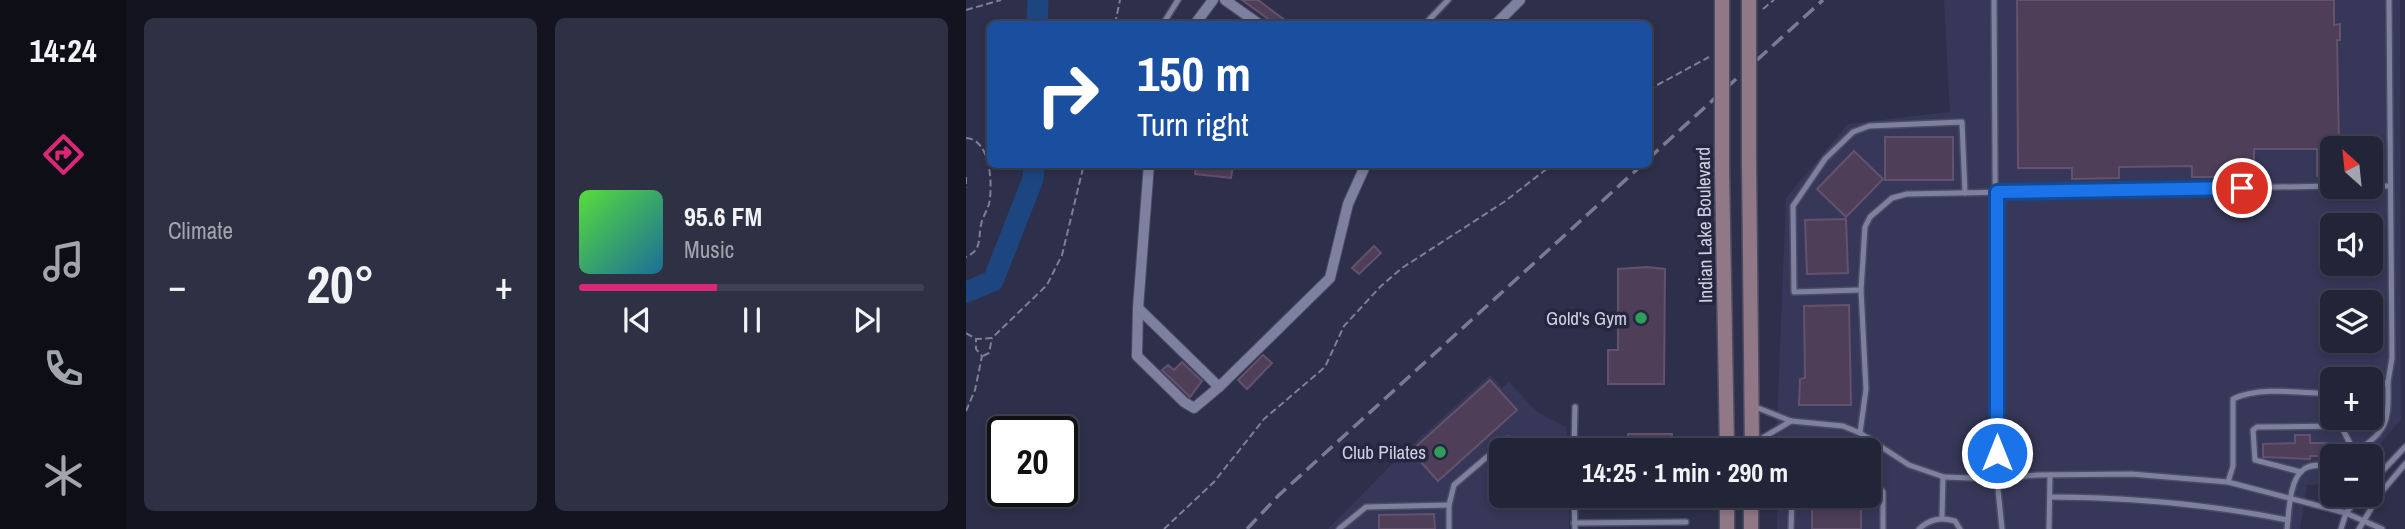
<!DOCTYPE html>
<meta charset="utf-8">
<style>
body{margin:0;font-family:"Archivo Narrow",sans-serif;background:#2e3043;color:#f1f3f6;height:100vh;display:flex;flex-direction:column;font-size:26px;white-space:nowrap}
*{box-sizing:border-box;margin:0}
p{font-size:23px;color:#a2a4ae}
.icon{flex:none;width:38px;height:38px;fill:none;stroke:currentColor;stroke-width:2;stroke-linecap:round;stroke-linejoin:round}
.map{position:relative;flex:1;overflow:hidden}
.sheet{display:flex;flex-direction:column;gap:18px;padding:18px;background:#13141f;width:840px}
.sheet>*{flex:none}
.top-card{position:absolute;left:21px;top:21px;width:665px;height:147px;border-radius:10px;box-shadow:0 4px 10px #0003,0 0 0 2px #3f4153;background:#1a4fa0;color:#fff;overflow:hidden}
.needle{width:46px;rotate:333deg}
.fabs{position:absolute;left:1354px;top:136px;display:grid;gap:14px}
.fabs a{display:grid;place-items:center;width:63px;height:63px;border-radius:10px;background:#222438;box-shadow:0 4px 10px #0003,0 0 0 2px #3f4153;font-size:35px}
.speed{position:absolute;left:21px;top:416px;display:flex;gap:14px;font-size:35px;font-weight:700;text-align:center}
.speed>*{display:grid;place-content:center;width:91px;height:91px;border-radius:50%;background:#222438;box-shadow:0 4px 10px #0003,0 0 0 2px #3f4153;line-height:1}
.speed .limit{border:4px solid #111;border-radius:10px;background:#fff;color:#111}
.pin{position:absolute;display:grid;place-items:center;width:60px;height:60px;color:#fff;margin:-30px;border:4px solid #fff;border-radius:50%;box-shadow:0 2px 7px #0007}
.me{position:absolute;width:77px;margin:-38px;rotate:0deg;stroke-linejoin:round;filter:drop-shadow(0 0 5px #0008)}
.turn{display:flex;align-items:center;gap:24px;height:147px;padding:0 35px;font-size:32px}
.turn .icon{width:91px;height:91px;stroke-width:2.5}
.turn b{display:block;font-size:49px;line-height:60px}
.big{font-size:52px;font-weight:700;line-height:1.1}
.sheet .widget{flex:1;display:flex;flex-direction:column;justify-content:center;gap:10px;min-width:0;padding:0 24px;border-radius:10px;background:#2e3043}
.song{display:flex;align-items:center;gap:21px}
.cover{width:84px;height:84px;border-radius:10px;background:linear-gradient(135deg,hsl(110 70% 55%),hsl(200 70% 35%))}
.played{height:7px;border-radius:4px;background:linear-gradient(90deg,#db2777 40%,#3f4153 40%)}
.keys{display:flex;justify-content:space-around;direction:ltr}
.heat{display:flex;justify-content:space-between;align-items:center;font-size:38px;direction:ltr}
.sheet .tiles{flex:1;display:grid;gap:18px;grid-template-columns:repeat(2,1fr)}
.trip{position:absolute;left:523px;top:438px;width:392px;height:70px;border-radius:10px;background:#222438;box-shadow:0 4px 10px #0003,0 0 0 2px #3f4153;font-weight:700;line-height:70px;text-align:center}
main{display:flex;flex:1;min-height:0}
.tabs{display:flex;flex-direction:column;width:126px;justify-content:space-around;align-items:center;background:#0e0e16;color:#a2a4ae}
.tabs .icon{width:49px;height:49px}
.tabs .on{color:#db2777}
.tabs b{font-size:32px;color:#f1f3f6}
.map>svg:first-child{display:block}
.built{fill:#373859;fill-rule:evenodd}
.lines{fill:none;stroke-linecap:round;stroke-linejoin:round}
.river{stroke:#1d4680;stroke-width:21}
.building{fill:#4e3e58;stroke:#63526d;stroke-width:2}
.service-casing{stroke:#4b4c62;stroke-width:8}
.minor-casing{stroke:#4b4c62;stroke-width:12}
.secondary-casing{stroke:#4b4c62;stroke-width:17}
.path{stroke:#7d7f95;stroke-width:2;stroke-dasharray:7 3.5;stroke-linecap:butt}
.service{stroke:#7d809f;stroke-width:5}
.minor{stroke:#7d809f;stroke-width:10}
.secondary{stroke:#917887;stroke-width:14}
.rail{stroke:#797b92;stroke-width:3.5;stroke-dasharray:14 7;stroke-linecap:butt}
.secondary-bridge-casing{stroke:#4b4c62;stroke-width:17;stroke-linecap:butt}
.secondary-bridge{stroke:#917887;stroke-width:14}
.route-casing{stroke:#114b97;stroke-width:18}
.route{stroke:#1a73e8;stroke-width:12}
.leisure-dot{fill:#2e9e5b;stroke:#252640;stroke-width:2.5}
.labels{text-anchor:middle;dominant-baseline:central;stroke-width:7;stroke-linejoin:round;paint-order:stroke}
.street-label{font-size:19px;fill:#cfd1e2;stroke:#252640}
.poi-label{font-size:19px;fill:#cfd1e2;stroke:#252640;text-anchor:end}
</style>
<main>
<nav class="tabs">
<b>14:24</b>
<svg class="icon on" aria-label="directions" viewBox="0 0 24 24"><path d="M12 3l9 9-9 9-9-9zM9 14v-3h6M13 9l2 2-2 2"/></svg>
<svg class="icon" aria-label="music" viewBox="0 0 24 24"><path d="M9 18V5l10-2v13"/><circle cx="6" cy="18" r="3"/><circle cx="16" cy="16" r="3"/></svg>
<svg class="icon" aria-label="phone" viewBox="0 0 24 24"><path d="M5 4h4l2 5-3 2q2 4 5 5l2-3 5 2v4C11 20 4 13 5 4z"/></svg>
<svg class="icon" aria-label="climate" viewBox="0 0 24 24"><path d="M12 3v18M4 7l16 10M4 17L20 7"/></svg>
</nav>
<section class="sheet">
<div class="tiles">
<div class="widget"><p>Climate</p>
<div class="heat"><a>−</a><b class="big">20°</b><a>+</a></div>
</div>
<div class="widget">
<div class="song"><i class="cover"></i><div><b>95.6 FM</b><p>Music</p></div></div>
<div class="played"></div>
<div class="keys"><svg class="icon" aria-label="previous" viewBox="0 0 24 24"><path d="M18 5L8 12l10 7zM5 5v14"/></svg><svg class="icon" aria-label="pause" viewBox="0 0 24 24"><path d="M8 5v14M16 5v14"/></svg><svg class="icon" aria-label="next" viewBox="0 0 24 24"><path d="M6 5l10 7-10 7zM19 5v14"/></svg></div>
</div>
</div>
</section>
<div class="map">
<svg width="1439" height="529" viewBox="0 0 1439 529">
<rect width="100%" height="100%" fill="#2e304b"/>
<g class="built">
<path d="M978 0H1434L1435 420 1402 457H1367V483L1341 485 1334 529H811V495H903V450H810L820 198 882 124 984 112ZM1367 149H1405V187H1367ZM1367 226H1405V264H1367ZM1367 303H1405V341H1367ZM1367 380H1405V418H1367Z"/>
<path d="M524 375 536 388 543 382 571 412 600 427 603 450H536V495H603V529H362L439 451Z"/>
</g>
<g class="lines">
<g class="river">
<path d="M71 24 72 0"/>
<path d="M0 292 27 281 67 179 68 164"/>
</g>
</g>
<g class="building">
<path d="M276 0H292L324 24H309Z"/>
<path d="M1051 0H1368V25L1374 24V40H1371L1373 149H1367V176H1351V149H1288V175L1270 177H1226V166L1153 167V178L1106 179V168H1052Z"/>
<rect x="919" y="137" width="68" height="43"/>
<path d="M888 151 917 179 880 217 851 189Z"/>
<path d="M230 164 267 165 265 178 229 174Z"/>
<path d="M880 219 882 273 841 274 839 220Z"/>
<path d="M408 246 415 253 393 274 386 268Z"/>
<path d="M681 267 699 269 698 384H642V350H652V269Z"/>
<path d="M883 305 885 405H833L834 379 839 378 838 306Z"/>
<path d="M297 355 306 363 281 389 272 380Z"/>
<path d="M216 362 236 381 224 397 196 370 202 365 208 370Z"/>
<path d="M524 380 551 410 472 481 445 451Z"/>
<path d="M662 434H706V450H663Z"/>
<path d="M1329 435H1344V443H1377V456H1344V459L1297 457V444L1329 443Z"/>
<path d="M895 504V529H846V506Z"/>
<path d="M468 514 469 529H413V515Z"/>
</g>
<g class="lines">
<defs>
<g id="service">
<path d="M1028 0 1031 479 1036 529"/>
<path d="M197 24 212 0"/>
<path d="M459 24 482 0"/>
<path d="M1405 186H1423"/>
<path d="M895 290 828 292 827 206 859 159 887 132 903 126 996 122 999 193"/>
<path d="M1405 392 1422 382 1426 358 1423 0"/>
<path d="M787 406 825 421 877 426 894 433 943 465 978 477 1031 479 1071 475 1165 474 1262 482 1380 513 1416 529"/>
<path d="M894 433 900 389 895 290 899 227 904 217 926 198 941 194 1367 186"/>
<path d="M788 443 825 421"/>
<path d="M608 450 609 407"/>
<path d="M902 450 903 438"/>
<path d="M1384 457C1420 430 1423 428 1422 383"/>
<path d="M1335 472 1289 460 1287 430 1291 427 1375 426 1389 453"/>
<path d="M903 477 917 492V529"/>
<path d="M1262 482 1267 466V399C1294 386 1337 393 1367 394"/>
<path d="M1405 483 1439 447"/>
<path d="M608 495 609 529"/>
<path d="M1084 497C1166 497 1241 504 1322 520"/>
<path d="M976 517 977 477"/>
<path d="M608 523 720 522"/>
<path d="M373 529 400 507 483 505"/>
<path d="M483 529V505L488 485 542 439"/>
<path d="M825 529 826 495"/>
<path d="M953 529C964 519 974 517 989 521L994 529"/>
<path d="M1083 529 1084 475"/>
<path d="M1321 529C1323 513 1323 479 1338 469 1345 464 1358 465 1367 465"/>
<path d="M1375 529 1380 513 1395 495"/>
<path d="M1393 529 1413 495 1439 464"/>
</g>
<g id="minor">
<path d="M259 0 293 24"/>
<path d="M229 24 247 0"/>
<path d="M530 24 554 0"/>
<path d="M183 164 172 308 253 387 364 278 382 204 400 164"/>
<path d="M172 308 171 356 218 402 228 408 253 387"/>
</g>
<g id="secondary">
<path d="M783 157 786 450"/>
<path d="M756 171 761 450"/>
<path d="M761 529V495"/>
<path d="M785 529V495"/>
</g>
</defs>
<use href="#service" class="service-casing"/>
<use href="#minor" class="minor-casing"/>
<use href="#secondary" class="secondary-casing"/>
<g class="path">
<path d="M797 9 808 0"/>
<path d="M0 10 35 0"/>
<path d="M149 24 154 0"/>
<path d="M682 90 743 57"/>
<path d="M0 138C25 139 27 186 23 204 21 211 16 218 15 225 12 240 16 250 0 257"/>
<path d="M0 177V188"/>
<path d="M0 333 10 339 26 338 81 285 96 255 118 164"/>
<path d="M17 356 23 353 26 338"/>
<path d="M0 411 9 390 16 356 10 349V340"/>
<path d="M198 529 248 482 298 419 359 367 378 326 415 286 436 268 538 202 587 164"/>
</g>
<use href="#service" class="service"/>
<use href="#minor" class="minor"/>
<use href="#secondary" class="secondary"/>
<g class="rail">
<path d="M682 159 857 0"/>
<path d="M281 529 313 495 677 164"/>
</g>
<defs>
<g id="secondary-bridge">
<path d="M756 0V171"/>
<path d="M783 0V157"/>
</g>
</defs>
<use href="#secondary-bridge" class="secondary-bridge-casing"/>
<use href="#secondary-bridge" class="secondary-bridge"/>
</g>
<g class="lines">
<defs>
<path id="route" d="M1031 453V192L1276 188"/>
</defs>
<use href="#route" class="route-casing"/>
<use href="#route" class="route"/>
</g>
<g class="leisure-dot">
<circle cx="675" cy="318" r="7"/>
<circle cx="474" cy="452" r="7"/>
</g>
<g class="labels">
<g class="street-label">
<text transform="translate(738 225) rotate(-91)">Indian Lake Boulevard</text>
</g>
<g class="poi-label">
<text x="661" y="318">Gold's Gym</text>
<text x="460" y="452">Club Pilates</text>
</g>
</g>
</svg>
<div class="fabs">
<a><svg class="needle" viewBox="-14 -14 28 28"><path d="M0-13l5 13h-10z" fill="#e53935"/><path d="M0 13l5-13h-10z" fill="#a2a4ae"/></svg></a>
<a><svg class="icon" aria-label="sound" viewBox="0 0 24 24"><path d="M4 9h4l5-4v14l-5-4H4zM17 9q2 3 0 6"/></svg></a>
<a><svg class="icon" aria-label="layers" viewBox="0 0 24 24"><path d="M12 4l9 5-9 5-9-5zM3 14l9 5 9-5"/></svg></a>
<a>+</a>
<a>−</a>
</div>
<div class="speed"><div class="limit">20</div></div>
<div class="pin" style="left:1276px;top:188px;background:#d93025"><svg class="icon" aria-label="arrive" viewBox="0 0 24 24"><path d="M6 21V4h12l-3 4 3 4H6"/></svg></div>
<svg class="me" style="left:1031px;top:453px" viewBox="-20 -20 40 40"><circle r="17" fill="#1a73e8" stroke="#fff" stroke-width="3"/><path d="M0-11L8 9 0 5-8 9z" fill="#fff"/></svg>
<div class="trip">14:25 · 1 min · 290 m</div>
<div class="top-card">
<div class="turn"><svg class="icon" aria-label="right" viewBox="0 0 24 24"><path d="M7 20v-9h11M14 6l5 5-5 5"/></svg><div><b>150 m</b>Turn right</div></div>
</div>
</div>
</main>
